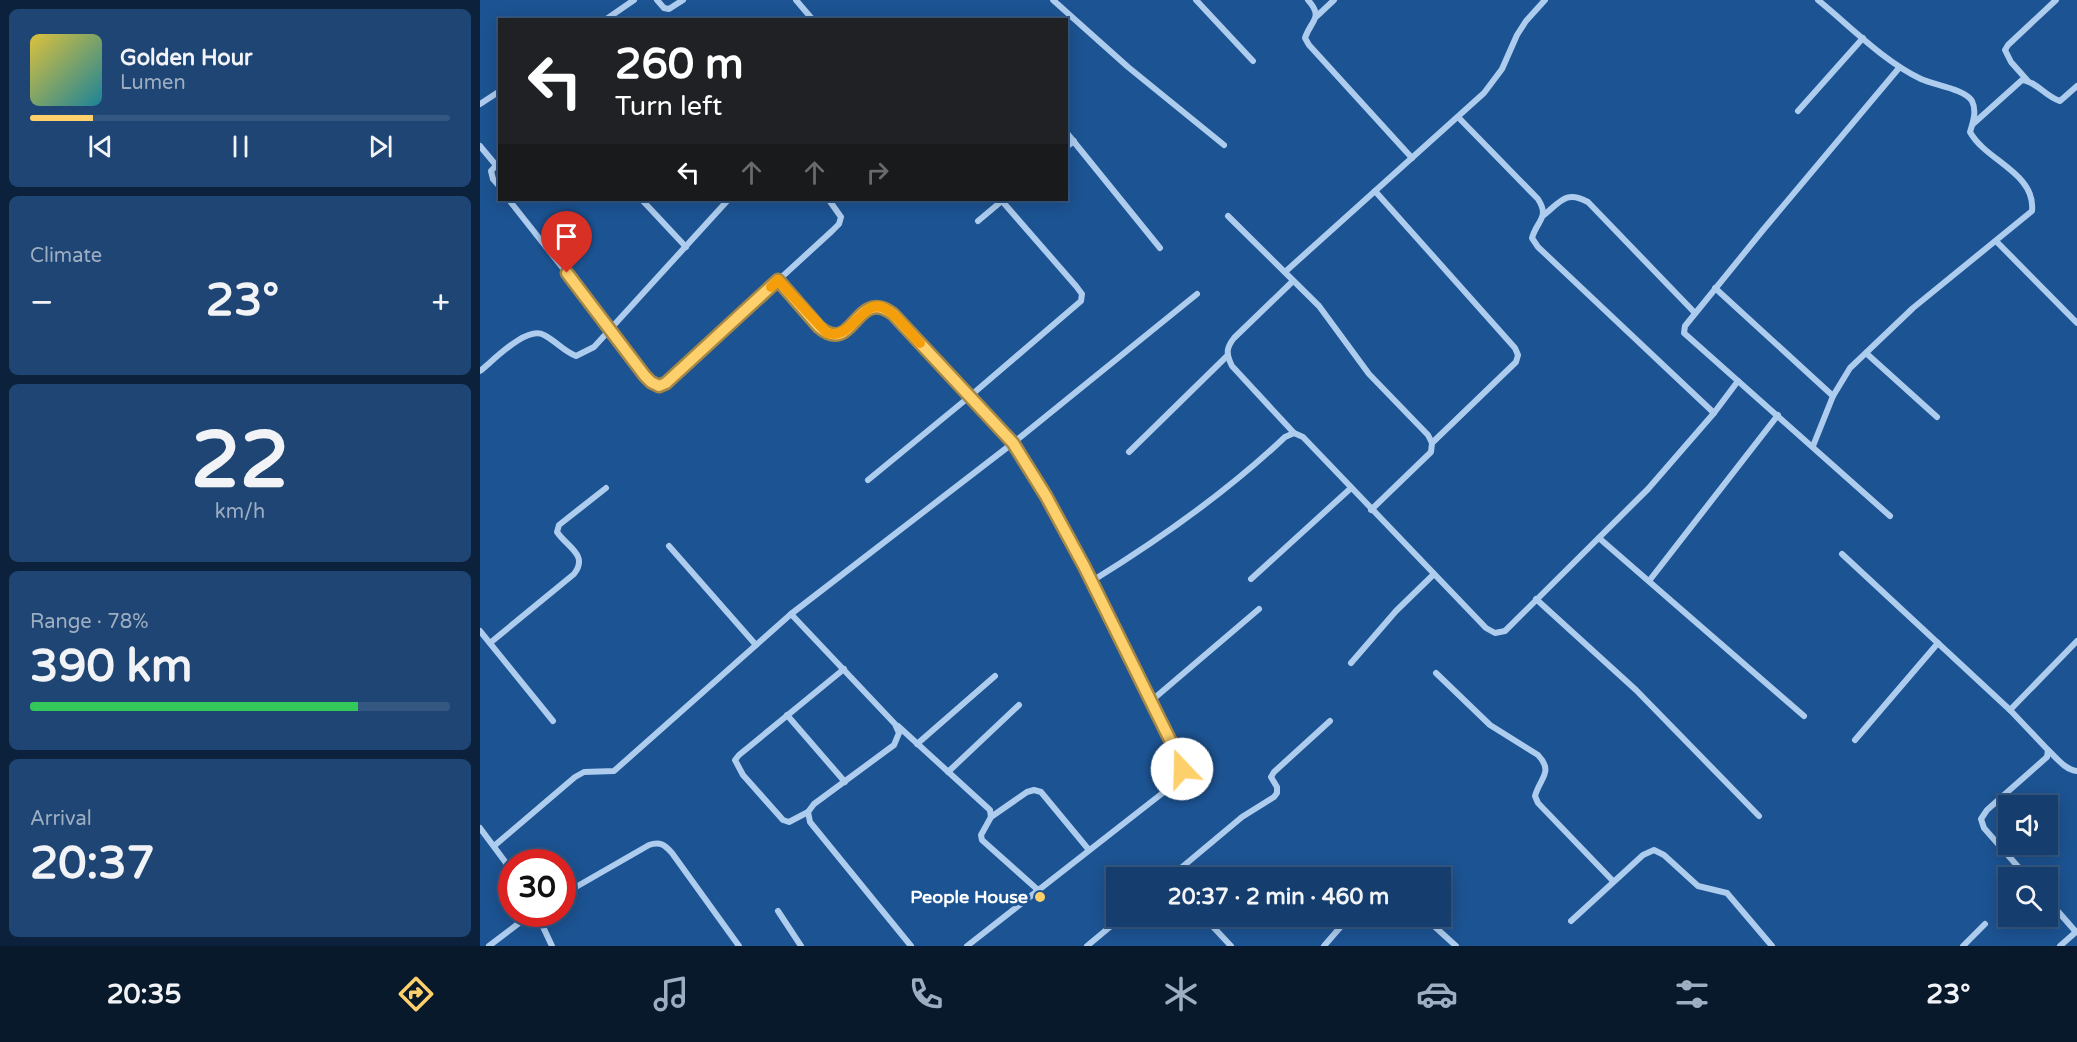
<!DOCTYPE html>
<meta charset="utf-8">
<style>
body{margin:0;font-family:"Varela Round",sans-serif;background:#1e4573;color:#f1f3f6;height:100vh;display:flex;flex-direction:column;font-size:22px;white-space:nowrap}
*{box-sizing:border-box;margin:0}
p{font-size:20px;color:#9daec2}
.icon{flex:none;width:33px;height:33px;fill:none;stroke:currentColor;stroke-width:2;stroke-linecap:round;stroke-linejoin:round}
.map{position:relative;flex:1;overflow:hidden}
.details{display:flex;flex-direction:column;gap:9px;padding:9px;background:#0c223c;width:480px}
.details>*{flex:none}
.top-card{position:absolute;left:18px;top:18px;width:570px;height:183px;border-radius:0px;box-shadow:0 3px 15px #0003,0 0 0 2px #345781;background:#202124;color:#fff;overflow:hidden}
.controls{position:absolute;left:1518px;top:795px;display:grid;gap:12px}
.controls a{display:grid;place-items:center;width:60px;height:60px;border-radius:0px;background:#153e6e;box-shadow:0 3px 15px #0003,0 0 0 2px #345781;font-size:30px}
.speed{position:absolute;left:18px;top:849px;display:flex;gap:12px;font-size:30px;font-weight:700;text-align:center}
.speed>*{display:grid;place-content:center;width:78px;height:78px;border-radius:50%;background:#153e6e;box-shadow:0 3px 15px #0003,0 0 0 2px #345781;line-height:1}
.speed .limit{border:9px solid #d22;background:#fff;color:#111}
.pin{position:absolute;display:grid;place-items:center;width:51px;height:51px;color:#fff;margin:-62px -26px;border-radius:50% 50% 50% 0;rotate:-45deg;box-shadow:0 0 6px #0007}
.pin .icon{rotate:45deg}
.me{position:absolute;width:66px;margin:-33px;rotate:339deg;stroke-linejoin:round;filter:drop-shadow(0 0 4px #0008)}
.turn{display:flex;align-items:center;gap:21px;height:126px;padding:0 18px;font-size:27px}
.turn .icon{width:78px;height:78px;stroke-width:2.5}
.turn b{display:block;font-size:42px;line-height:51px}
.lanes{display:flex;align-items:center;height:57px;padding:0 18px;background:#0003;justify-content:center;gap:30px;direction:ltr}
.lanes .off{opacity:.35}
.big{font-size:45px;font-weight:700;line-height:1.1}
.details .tile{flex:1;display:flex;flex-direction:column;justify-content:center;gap:9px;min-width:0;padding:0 21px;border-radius:9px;background:#1e4573}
.details .dial{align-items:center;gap:0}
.dial b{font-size:78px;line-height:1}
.song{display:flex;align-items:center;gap:18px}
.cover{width:72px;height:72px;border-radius:9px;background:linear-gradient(135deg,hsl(50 70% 55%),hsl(190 70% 35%))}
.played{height:6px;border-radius:3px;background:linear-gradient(90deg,#fed06b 15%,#345781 15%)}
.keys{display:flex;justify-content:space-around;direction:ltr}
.heat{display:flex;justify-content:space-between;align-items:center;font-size:33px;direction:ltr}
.charge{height:9px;border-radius:4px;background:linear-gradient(90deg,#34c759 78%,#345781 0)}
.trip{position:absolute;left:626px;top:867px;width:345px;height:60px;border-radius:0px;background:#153e6e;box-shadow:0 3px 15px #0003,0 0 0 2px #345781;font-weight:700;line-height:60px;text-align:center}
.dock{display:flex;height:96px;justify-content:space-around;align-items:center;background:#08192c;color:#9daec2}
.dock .icon{width:42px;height:42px}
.dock .active{color:#fed06b}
.dock b{font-size:27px;color:#f1f3f6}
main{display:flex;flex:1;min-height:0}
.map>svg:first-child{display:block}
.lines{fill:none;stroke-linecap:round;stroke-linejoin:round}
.minor{stroke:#adccee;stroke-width:6}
.route-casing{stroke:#a58746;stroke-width:15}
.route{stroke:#fed06b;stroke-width:10}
.slow{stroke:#f59e0b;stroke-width:10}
.poi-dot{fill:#fed06b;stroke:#1c5392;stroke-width:2}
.labels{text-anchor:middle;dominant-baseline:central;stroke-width:6;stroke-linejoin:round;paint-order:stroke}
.poi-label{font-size:18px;font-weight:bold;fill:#fff;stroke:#1c5392;text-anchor:end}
</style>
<main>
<section class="details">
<div class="tile">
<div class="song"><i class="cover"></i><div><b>Golden Hour</b><p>Lumen</p></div></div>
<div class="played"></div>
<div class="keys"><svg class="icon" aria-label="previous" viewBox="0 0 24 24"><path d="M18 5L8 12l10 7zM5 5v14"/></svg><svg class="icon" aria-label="pause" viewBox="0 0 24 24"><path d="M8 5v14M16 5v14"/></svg><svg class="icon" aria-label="next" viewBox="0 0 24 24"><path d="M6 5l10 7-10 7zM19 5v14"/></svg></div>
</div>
<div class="tile"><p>Climate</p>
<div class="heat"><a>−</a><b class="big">23°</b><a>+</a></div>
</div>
<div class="tile dial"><b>22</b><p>km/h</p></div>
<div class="tile"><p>Range · 78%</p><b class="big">390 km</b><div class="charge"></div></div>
<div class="tile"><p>Arrival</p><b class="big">20:37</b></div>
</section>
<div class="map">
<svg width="1597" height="946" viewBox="0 0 1597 946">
<rect width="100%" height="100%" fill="#1c5392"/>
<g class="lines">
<g class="minor">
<path d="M177 0 184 8 189 9 203 0"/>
<path d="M316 0 333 20"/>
<path d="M573 0 648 67 744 145"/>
<path d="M716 0 773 61"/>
<path d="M828 0C844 18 831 20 825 38L829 45 932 158"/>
<path d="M837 16 854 0"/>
<path d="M125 20 154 0"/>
<path d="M1547 80 1531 62 1525 50 1528 45 1576 0"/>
<path d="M0 104 20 91"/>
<path d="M1318 111 1383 38"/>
<path d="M978 117 1058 199C1070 218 1057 220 1052 238L1058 247 1234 413"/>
<path d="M1493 124 1542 80C1556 81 1566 97 1580 101L1597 86"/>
<path d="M586 132 680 248"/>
<path d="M0 146 15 164"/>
<path d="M586 147 594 141"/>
<path d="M20 161 11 171 13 179 20 187"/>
<path d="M895 191 1035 348 1038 355 1036 362 952 443"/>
<path d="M29 200 130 328 165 377 171 383 179 386 186 383 352 231 359 224 361 217 349 200"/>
<path d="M162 200 206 247"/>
<path d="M1064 215C1081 201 1086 190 1108 202L1215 313"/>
<path d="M748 216 839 306 889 374 948 435 952 443 951 452 891 510"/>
<path d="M498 221 523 200"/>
<path d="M1516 241 1597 323"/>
<path d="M805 272 1004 93 1022 69 1037 35 1046 21 1065 0"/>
<path d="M298 280 339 327C373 357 375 286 413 314L533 443 566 496 612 581 698 756 702 769 698 781 487 946"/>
<path d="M813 281 754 338C746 348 746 354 752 366L814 433"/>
<path d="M1235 288 1353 396"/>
<path d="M1386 353 1457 417"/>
<path d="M0 371C14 360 47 325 64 335 76 341 83 351 96 356L114 347 248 200"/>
<path d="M1333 446 1353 396 1370 368 1433 308 1552 211C1556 173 1506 161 1490 132 1493 122 1497 111 1492 101 1485 89 1454 85 1441 79 1402 60 1371 27 1338 0"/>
<path d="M649 452 747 356"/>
<path d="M388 480 489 397 601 301 602 294 596 286 522 201"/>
<path d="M1410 516 1204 333 1205 326 1283 230 1419 68"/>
<path d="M1119 538 1324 716"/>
<path d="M189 546 276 645"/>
<path d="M1362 554 1530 710 1568 750 1567 757 1507 810 1501 819 1504 828 1548 878"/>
<path d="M771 579 871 488"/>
<path d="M612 581C680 539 747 492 805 437L814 433 823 437 1006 628 1015 633 1025 631 1168 489 1234 413 1258 381"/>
<path d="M1169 581 1298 415"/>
<path d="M1056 599 1156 690 1279 816"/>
<path d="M311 614 415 724 419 733 414 745 334 804 328 812 330 822 431 946"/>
<path d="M0 631 73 721"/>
<path d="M10 643 94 574C109 555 87 547 77 532L79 525 126 488"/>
<path d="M871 663 916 611 954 574"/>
<path d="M956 673 1010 725 1058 755C1074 772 1060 778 1055 796L1058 803 1133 881"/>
<path d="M671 701 779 609"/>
<path d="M1530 710 1597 641"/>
<path d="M307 715 365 782"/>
<path d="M418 726 510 810 511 817 501 835 502 840 558 890"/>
<path d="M1375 740 1458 643"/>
<path d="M437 744 515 676"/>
<path d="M1568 750C1576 757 1585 770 1597 771"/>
<path d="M468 772 539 705"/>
<path d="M328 812 309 822 303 820 263 775 255 760 259 755 364 669"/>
<path d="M511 817 547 792 554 790 561 792 609 850"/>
<path d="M0 828 32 871"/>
<path d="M14 846 95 777 104 772 134 771 311 614 533 443 717 294"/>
<path d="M689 878 762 817 794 797 797 793V787L791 777 794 772 850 721"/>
<path d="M82 895 169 845C180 841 185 845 192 853L259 946"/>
<path d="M1568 900 1596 932"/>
<path d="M298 911 321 946"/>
<path d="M57 914 72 946"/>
<path d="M723 916 751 946"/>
<path d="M943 916 976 946"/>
<path d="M1091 921 1163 855 1174 850 1184 855 1218 886 1247 893 1292 946"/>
<path d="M9 946 51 914"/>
<path d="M607 946 643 916"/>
<path d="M844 946 870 916"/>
<path d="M1483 946 1505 924"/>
<path d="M1580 946 1597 931"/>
</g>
</g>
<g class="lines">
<defs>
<path id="route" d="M87 273 165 376 171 382 179 386 186 383 298 280 339 327C374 357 375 286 413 314L533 443 566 496 604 566 698 756 702 769"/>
</defs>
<use href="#route" class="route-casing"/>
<use href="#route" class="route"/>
<path class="slow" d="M291 287 298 280 347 333C373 341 383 295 406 309 419 317 429 332 440 343"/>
</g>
<circle class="poi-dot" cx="560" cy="897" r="6"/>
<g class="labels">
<g class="poi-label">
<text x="548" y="897">People House</text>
</g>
</g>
</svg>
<div class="controls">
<a><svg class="icon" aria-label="sound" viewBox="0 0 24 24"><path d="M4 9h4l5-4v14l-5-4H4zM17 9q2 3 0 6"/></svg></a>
<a><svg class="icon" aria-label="search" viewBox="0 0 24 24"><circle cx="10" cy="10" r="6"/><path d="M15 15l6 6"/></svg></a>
</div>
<div class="speed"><div class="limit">30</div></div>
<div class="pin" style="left:87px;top:273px;background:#d93025"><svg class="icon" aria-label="arrive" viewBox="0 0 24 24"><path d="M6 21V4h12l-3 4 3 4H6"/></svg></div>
<svg class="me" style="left:702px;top:769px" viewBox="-20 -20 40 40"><circle r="19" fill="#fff"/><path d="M0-13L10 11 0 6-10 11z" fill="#fed06b"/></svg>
<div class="trip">20:37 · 2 min · 460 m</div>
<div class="top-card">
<div class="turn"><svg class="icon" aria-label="left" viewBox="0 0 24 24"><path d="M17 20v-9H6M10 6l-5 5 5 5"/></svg><div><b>260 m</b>Turn left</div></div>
<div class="lanes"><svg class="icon" aria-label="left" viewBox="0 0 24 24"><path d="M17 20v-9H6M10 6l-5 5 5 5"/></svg><svg class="icon off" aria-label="ahead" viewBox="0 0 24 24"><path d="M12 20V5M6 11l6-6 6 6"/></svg><svg class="icon off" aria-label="ahead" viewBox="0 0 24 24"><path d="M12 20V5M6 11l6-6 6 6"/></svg><svg class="icon off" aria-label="right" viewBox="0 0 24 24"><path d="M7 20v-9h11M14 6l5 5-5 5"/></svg></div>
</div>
</div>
</main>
<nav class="dock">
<b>20:35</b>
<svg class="icon active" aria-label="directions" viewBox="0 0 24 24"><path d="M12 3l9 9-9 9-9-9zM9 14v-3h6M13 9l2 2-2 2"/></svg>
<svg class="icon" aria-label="music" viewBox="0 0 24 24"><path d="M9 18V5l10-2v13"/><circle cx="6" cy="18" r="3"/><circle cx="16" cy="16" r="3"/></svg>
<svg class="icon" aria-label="phone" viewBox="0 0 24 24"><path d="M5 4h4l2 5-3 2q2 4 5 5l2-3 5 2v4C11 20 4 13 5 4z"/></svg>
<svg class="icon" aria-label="climate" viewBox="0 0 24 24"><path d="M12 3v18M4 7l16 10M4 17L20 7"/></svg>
<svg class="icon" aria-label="car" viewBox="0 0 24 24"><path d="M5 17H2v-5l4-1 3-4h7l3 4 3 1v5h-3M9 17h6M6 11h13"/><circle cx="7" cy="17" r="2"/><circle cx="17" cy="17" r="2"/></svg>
<svg class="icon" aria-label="filters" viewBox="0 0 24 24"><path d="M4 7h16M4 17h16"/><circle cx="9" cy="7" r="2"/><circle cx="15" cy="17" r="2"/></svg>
<b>23°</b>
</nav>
